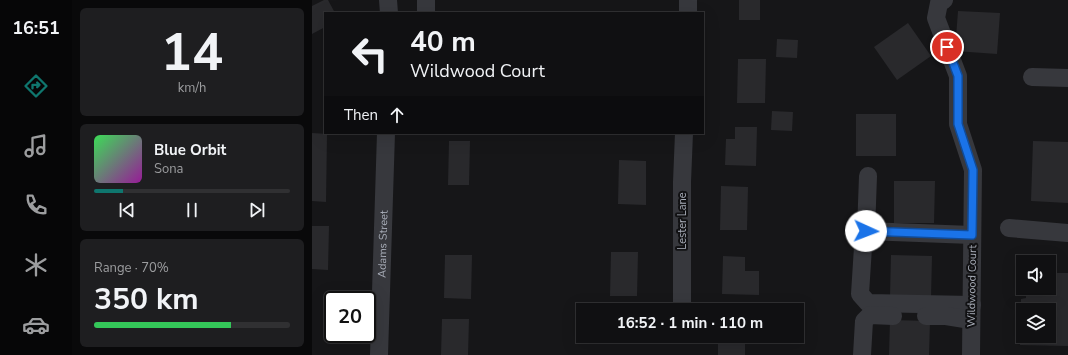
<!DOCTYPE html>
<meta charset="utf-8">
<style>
body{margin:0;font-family:"Nunito Sans",sans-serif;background:#1e1e20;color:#f1f3f6;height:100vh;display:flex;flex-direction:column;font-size:15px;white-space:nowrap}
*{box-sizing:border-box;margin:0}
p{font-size:13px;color:#9c9d9f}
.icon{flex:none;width:22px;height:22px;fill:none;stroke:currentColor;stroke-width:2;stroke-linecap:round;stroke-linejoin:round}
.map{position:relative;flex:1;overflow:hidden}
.sheet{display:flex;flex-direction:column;gap:8px;padding:8px;background:#09090a;width:240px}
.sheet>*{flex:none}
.top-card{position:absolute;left:12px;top:12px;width:380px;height:122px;border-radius:0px;box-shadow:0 4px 16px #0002,0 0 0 1px #303032;background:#101012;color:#f1f3f6;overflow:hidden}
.controls{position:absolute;left:704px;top:255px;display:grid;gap:8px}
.controls a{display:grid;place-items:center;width:40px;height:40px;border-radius:0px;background:#101012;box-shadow:0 4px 16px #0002,0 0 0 1px #303032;font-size:20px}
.speed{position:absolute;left:12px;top:291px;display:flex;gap:8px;font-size:20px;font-weight:700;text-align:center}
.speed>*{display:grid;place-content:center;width:52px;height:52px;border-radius:50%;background:#101012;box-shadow:0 4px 16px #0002,0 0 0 1px #303032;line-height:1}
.speed .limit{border:2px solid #111;border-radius:6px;background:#fff;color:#111}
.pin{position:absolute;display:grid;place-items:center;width:34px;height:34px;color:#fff;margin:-17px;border:2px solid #fff;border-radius:50%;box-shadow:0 1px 4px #0007}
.me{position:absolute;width:44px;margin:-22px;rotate:92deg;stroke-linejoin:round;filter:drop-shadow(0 0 3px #0008)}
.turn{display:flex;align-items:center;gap:14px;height:84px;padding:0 20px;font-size:18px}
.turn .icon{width:52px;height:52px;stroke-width:2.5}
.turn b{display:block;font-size:28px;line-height:34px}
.then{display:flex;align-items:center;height:38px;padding:0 20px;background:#0003;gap:8px;font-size:15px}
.big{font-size:30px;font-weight:700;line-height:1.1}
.sheet .card{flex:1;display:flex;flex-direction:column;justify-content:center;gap:6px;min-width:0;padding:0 14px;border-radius:6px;background:#1e1e20}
.sheet .dial{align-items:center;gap:0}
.dial b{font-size:52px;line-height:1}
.song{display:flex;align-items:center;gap:12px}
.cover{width:48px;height:48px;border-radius:6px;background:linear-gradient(135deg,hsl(130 70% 55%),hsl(300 70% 35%))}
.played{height:4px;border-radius:2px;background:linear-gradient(90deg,#0f766e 15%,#303032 15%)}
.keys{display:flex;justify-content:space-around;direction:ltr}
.charge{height:6px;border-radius:3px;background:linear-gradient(90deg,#34c759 70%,#303032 0)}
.trip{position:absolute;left:264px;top:303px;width:228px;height:40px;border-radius:0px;background:#101012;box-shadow:0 4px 16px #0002,0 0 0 1px #303032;font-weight:700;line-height:40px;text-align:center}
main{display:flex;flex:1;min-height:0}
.dock{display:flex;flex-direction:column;width:72px;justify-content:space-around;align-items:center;background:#060607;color:#9c9d9f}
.dock .icon{width:28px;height:28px}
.dock .active{color:#0f766e}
.dock b{font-size:18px;color:#f1f3f6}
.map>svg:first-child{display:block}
.building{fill:#29292c;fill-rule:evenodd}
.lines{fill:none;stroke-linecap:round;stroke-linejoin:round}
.minor{stroke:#37383d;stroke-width:18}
.route-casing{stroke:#114b97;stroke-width:10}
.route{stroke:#1a73e8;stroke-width:7}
.labels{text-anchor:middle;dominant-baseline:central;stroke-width:4;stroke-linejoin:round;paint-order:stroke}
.street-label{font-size:11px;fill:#a8adb8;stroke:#111113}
</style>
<main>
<nav class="dock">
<b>16:51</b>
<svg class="icon active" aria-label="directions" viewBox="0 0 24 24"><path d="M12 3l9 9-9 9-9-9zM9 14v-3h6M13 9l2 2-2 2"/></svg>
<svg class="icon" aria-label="music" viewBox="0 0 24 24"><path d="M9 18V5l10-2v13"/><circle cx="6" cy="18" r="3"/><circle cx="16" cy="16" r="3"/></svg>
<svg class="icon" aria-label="phone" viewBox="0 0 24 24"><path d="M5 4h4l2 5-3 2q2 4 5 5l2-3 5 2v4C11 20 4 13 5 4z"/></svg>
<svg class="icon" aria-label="climate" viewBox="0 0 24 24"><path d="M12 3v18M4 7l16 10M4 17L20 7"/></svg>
<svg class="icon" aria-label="car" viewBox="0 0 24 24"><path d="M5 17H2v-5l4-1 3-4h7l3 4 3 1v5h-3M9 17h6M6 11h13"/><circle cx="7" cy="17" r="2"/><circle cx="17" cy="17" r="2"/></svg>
</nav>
<section class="sheet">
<div class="card dial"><b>14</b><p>km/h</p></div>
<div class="card">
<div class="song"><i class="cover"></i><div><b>Blue Orbit</b><p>Sona</p></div></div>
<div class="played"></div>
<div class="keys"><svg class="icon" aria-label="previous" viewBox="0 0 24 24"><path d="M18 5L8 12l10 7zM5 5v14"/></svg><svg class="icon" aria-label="pause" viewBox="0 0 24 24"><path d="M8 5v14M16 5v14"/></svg><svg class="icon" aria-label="next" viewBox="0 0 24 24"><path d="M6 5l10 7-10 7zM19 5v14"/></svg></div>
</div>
<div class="card"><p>Range · 70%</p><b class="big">350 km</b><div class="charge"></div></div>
</section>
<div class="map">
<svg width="756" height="355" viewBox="0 0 756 355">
<rect width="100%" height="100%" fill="#161618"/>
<g class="building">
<path d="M12 0H16L23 13H13V27L0 34V6Z"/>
<rect x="427" y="0" width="21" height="20"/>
<path d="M646 11 688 13 685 54 643 51Z"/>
<path d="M596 23 619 56 585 80 562 47Z"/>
<path d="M465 39 486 40 485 58 464 57Z"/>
<path d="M426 59H454L453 103H425Z"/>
<path d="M460 111 481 112 480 131 459 130Z"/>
<rect x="544" y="114" width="40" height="42"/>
<path d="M423 127H445L444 166 413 165 414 139H423Z"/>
<path d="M0 133 15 134 14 202 0 201Z"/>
<path d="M137 141H158L157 185H136Z"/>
<path d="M721 141 756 142V203L719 201Z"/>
<path d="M307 160 334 161V205L306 204Z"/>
<path d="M582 181H623L622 223H582Z"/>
<path d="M409 186 436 187 435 230H408Z"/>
<path d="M0 226H17L16 270 0 269Z"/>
<path d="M299 252H326L325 296H298Z"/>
<path d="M133 255H160L159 299 132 298Z"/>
<path d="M579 255 620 256 619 298 578 297Z"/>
<path d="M411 256 433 257V271H447V295L410 294Z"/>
<path d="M737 273H756V346L708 345 709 299 714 298V288H737ZM711 310H737V336H711Z"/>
<path d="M130 319H157L156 355H129Z"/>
<path d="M578 320 618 321 617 355H577Z"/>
<path d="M406 340 433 341V355H406Z"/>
</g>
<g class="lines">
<g class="minor">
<path d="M76 0 77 13"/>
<path d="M632 0 627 3 624 18 646 76V124L661 170 659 355"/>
<path d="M114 13V0"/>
<path d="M376 13V0"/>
<path d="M720 77 756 78"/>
<path d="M556 176 554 231 660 235"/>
<path d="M697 228 756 233"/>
<path d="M551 247 548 294 556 303 660 305"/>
<path d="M370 310V182L372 133"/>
<path d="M614 316H634L659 320"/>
<path id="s1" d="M67 355 74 133"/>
<path d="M550 355 552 321 558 315 581 316"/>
</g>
</g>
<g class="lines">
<defs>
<path id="route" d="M554 231 660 235 661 170 646 124V76L635 47"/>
</defs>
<use href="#route" class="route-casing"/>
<use href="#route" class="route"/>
</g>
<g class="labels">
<g class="street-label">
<text transform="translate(370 221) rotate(-90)">Lester Lane</text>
<text stroke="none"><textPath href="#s1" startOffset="111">Adams Street</textPath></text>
<text transform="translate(660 286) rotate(-89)">Wildwood Court</text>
</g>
</g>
</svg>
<div class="controls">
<a><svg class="icon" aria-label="sound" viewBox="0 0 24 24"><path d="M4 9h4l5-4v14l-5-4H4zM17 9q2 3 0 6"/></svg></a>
<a><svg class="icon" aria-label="layers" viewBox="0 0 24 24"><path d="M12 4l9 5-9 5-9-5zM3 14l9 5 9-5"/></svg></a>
</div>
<div class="speed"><div class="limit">20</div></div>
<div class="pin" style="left:635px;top:47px;background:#d93025"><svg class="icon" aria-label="arrive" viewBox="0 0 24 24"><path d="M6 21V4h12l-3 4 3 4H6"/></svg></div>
<svg class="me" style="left:554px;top:231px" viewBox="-20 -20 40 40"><circle r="19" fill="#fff"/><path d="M0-13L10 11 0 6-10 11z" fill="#1a73e8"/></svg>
<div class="trip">16:52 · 1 min · 110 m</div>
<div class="top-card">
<div class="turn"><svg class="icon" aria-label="left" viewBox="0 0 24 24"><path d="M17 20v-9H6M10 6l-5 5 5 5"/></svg><div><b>40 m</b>Wildwood Court</div></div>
<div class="then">Then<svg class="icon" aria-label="ahead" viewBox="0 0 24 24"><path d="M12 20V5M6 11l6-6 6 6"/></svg></div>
</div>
</div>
</main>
